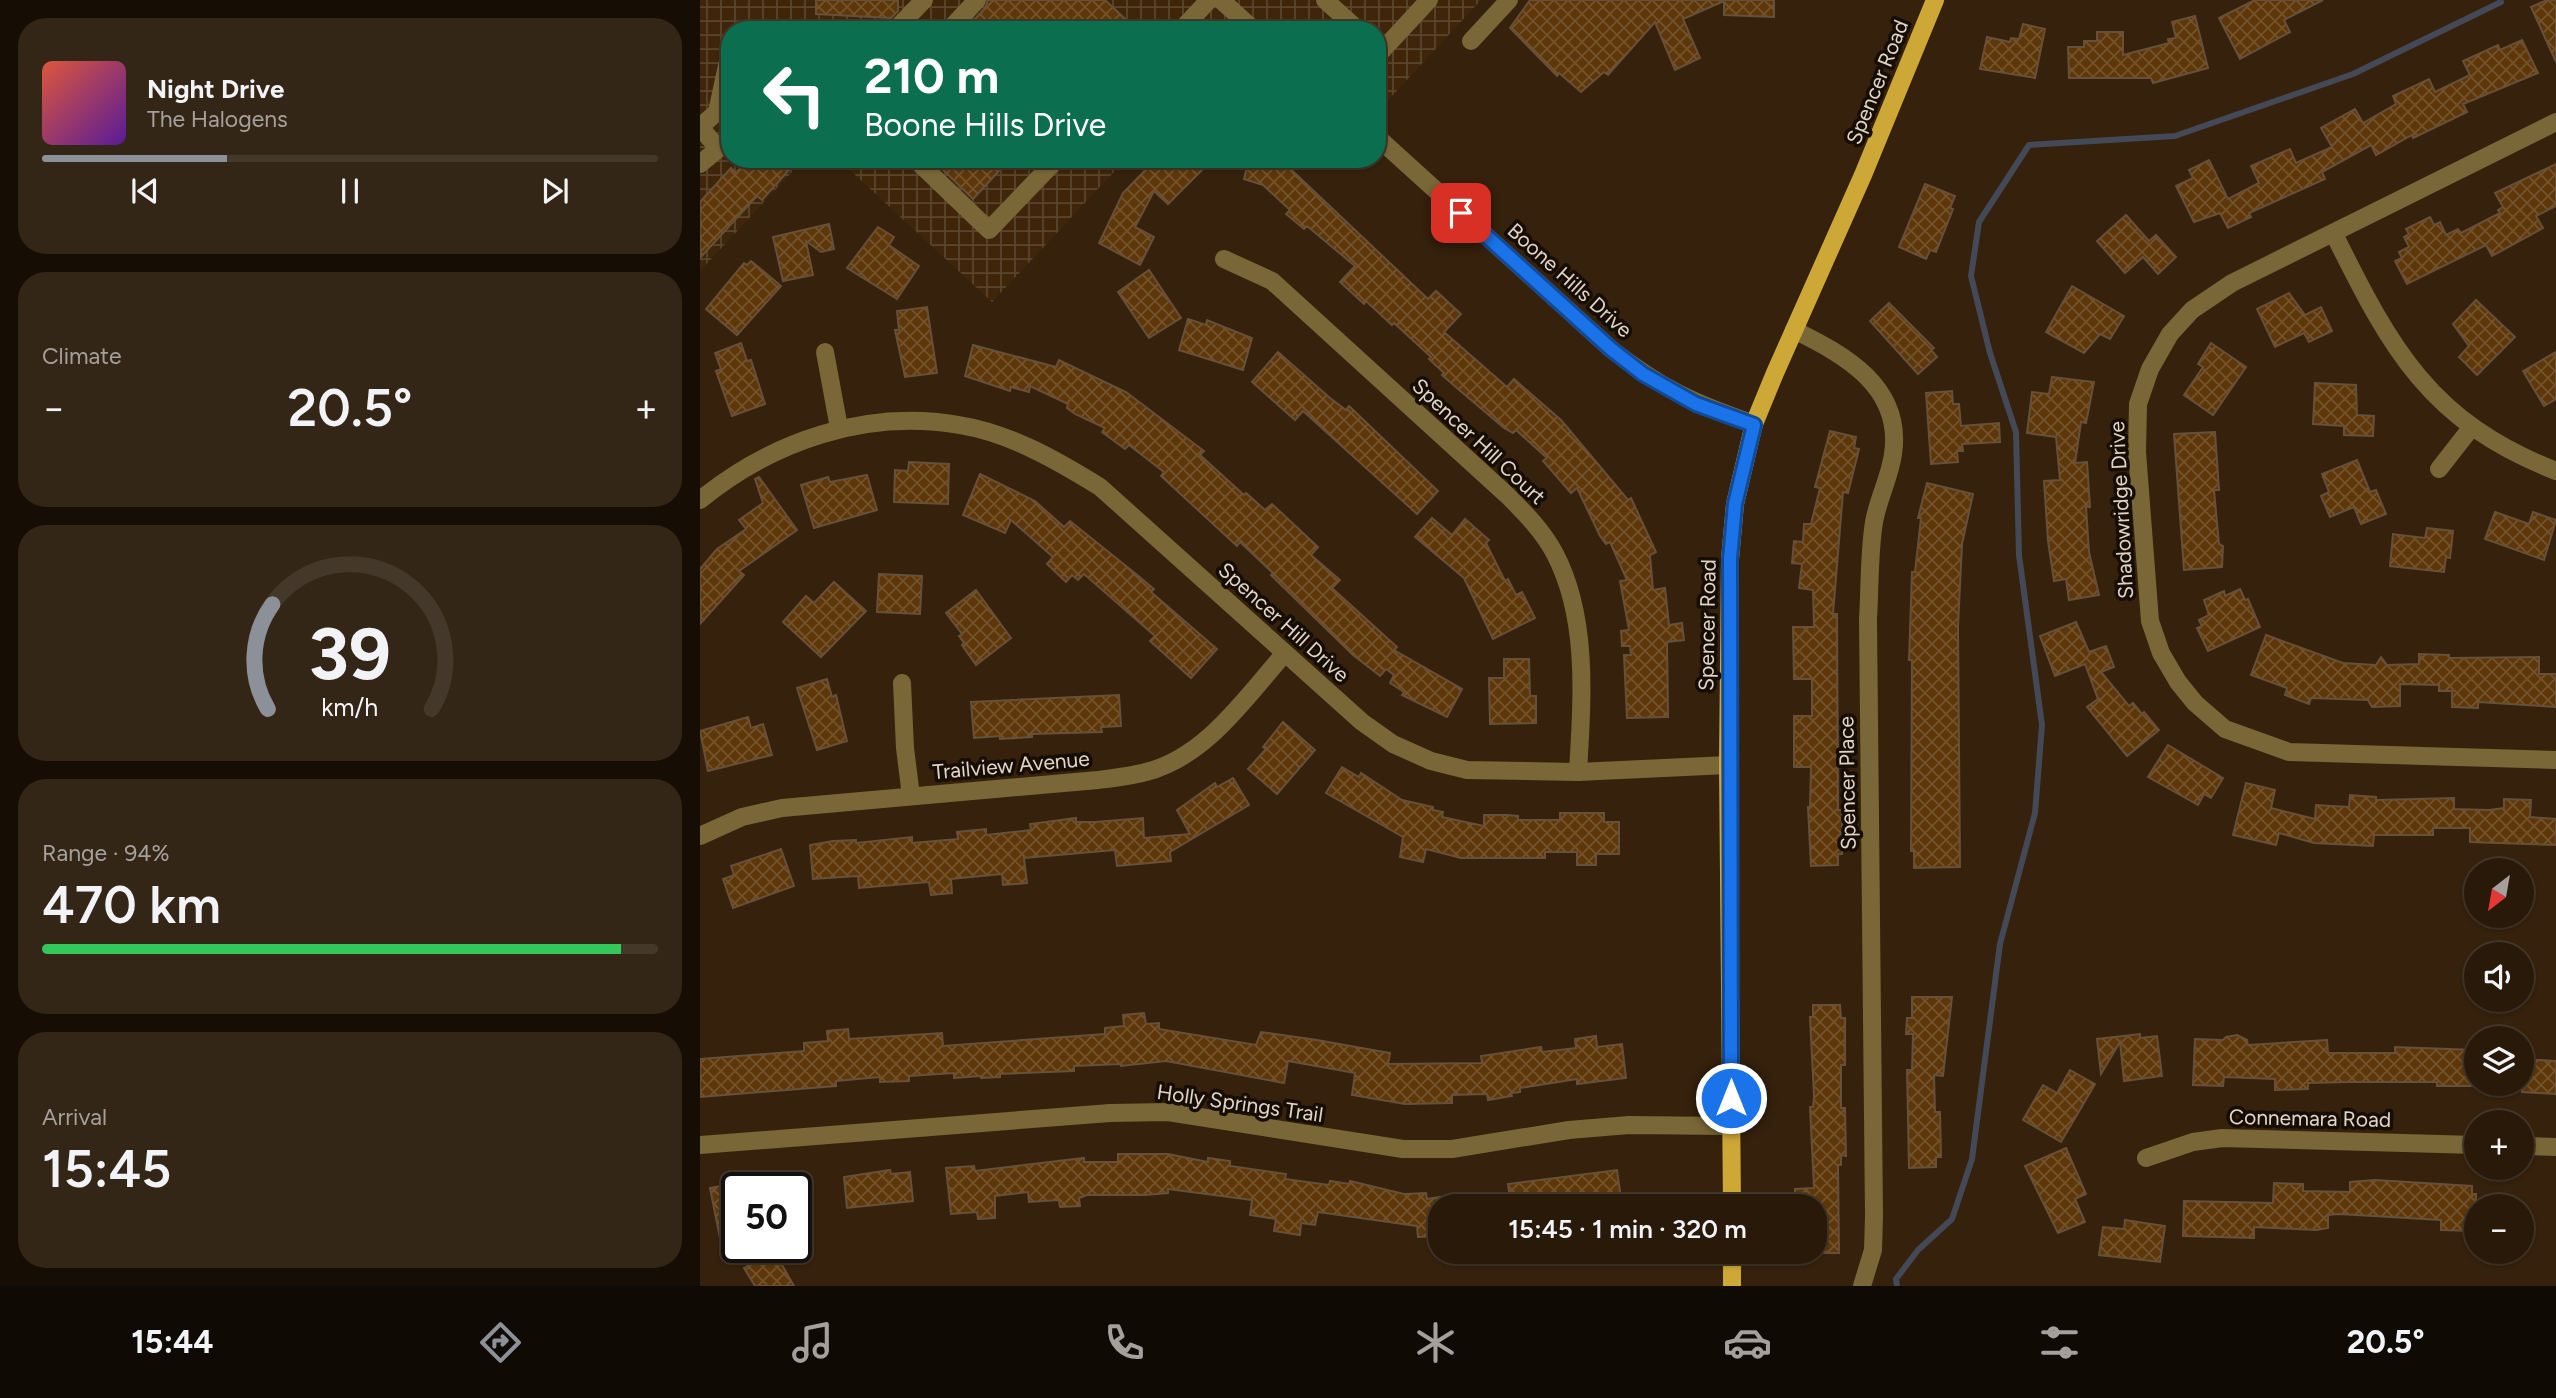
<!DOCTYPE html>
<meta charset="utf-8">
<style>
body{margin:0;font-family:Figtree,sans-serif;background:#342617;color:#f1f3f6;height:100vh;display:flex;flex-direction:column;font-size:26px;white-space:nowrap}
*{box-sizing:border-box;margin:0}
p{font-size:23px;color:#a5a09c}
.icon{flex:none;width:38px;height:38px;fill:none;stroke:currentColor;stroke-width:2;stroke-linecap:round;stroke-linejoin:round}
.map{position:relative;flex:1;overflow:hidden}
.side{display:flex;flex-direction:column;gap:18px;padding:18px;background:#160e05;width:700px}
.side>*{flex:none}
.guide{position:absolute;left:21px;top:21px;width:665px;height:147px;border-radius:28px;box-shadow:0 2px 5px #0004,0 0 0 2px #44382a;background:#0b6e4f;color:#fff;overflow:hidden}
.needle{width:46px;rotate:211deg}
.fabs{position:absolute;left:1764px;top:858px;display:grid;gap:14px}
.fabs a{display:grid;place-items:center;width:70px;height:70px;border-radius:50%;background:#281909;box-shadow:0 2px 5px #0004,0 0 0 2px #44382a;font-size:35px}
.speed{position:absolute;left:21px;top:1172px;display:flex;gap:14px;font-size:35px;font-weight:700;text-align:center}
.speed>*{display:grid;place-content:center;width:91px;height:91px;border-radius:50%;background:#281909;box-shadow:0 2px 5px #0004,0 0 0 2px #44382a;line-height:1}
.speed .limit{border:4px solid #111;border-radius:10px;background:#fff;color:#111}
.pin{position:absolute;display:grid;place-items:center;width:60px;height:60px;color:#fff;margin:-30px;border-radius:14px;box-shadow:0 4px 10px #0006}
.me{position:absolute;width:77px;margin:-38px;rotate:0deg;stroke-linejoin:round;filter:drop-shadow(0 0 5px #0008)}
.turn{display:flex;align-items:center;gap:24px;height:147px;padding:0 28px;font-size:32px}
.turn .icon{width:91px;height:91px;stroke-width:2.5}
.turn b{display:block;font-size:49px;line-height:60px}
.big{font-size:52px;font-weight:600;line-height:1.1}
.side .card{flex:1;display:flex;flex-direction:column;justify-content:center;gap:10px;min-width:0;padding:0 24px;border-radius:28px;background:#342617}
.side .dial{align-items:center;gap:0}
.dial svg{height:182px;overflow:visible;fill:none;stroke:#44382a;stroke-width:7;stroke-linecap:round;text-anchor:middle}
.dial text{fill:#f1f3f6;stroke:none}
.song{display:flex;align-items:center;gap:21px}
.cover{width:84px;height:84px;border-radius:10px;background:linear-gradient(135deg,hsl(10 70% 55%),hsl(270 70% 35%))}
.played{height:7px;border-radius:4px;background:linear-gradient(90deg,#8c9099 30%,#44382a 30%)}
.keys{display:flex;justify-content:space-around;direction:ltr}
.heat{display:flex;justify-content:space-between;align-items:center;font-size:38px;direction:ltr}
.charge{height:10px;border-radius:5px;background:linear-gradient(90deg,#34c759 94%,#44382a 0)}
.trip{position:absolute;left:728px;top:1194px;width:399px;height:70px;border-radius:28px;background:#281909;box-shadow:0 2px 5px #0004,0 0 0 2px #44382a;font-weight:600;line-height:70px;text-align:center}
.menu{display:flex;height:112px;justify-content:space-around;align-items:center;background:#100a04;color:#a5a09c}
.menu .icon{width:49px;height:49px}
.menu .on{color:#8c9099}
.menu b{font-size:32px;color:#f1f3f6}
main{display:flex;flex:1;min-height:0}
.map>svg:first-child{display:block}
.industrial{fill:url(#industrial-grid)}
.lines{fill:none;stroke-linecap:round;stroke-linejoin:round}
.stream{stroke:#444957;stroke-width:6}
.building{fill:url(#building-cross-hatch);stroke:#67503a;stroke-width:2}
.minor{stroke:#796737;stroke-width:18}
.major{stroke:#cea836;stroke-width:18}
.route-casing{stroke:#114b97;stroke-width:18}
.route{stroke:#1a73e8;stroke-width:12}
.labels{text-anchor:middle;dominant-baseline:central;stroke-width:7;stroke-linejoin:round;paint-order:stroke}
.street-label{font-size:21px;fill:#e2d4c7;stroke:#160d05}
</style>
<main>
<section class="side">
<div class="card">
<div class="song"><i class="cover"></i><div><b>Night Drive</b><p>The Halogens</p></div></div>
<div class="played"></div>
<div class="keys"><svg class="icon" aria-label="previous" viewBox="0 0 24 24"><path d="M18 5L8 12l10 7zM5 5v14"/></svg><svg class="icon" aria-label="pause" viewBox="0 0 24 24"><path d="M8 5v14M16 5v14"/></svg><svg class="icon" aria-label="next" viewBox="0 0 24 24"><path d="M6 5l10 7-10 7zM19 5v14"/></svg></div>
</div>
<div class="card"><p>Climate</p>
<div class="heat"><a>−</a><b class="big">20.5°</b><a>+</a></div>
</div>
<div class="card dial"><svg viewBox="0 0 100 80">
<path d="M14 69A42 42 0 1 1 86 69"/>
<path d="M14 69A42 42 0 0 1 16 23" stroke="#8c9099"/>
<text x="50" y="56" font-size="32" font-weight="700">39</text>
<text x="50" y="72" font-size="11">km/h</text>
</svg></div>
<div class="card"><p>Range · 94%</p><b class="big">470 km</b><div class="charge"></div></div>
<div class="card"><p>Arrival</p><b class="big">15:45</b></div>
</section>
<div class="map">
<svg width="1856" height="1286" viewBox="0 0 1856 1286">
<defs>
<pattern id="industrial-grid" width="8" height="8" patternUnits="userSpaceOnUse" patternTransform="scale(1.75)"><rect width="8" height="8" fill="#3f260a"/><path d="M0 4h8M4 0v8" fill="none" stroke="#5a452c"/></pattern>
<pattern id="building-cross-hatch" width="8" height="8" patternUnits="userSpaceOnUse" patternTransform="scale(1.75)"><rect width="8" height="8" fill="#5d3709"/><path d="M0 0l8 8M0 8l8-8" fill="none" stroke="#74532b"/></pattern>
</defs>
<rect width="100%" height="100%" fill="#35210c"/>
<g class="industrial">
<path d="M0 0H781L677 112V30H30V159H104L0 271Z"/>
<path d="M138 159H426L292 302Z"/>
</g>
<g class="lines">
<path class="stream" d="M1197 1286 1196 1279 1218 1250 1252 1219 1272 1159 1300 944 1335 813 1342 725 1319 555 1316 432 1290 353 1271 276 1279 222 1329 145 1475 136 1653 74 1801 2"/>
</g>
<g class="building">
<path d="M116 0H198V11L191 18 116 14Z"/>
<path d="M288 0H405L437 30H265L285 8Z"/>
<path d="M830 0H1074V17L1024 15V1L983 19 1000 58 975 70 955 22 908 75 904 72 881 92 859 73 857 76 810 28Z"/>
<path d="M1555 0H1623L1584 20 1590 32 1540 59 1519 18Z"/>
<path d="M1847 0H1856V62L1831 7Z"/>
<path d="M1495 16 1508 68 1453 83 1451 78H1369L1368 47H1384V41H1397V32H1423V55L1469 43 1468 39 1476 38 1472 22Z"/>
<path d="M1323 24 1345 29 1335 78 1280 69 1287 37 1310 42 1311 38 1319 39Z"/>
<path d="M1822 40 1838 73 1763 104 1767 112 1713 138 1712 135 1676 155 1671 145 1622 172 1625 179 1549 213 1551 217 1528 228 1520 213 1494 222 1476 186 1493 178 1489 170 1509 160 1528 199 1559 183 1551 166 1590 149 1596 163 1632 147 1621 128 1655 109 1663 123 1696 104 1693 96 1729 79 1735 92 1770 75 1763 61 1798 45 1800 50Z"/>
<path d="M48 159H99L62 200 57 196 0 258V202L31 168 36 173Z"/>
<path d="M232 159H310L273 199Z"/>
<path d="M456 159H513L468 204 454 191 435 227 454 237 440 265 399 243 423 193Z"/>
<path d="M549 159H580L728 299 736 291 761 314 744 332 807 387 814 379 861 420 928 500 931 498 956 552 950 555 953 590 965 588 969 625 982 623 984 640 967 642 968 717 927 718 924 655H931L930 646H922L921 631 929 630 920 581 927 580 910 542 906 544 900 536 877 488 871 493 843 461 847 458 816 430 813 433 804 428 758 389 742 375 744 373 729 359 731 357 694 323 692 325 666 301 664 304 640 282 655 266 607 226 604 229 586 214 590 210 563 185 544 179Z"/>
<path d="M1856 164V206L1836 216 1843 228 1792 256 1786 245 1707 284 1695 261 1702 258 1699 252 1709 247 1704 237 1709 234 1706 229 1730 217 1734 225 1740 222 1746 235 1758 229 1761 233 1800 213 1798 210 1803 207 1795 193Z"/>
<path d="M1225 184 1255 196 1250 208 1253 209 1236 252 1230 250 1226 259 1199 247Z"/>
<path d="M1426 215 1449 241 1456 235 1476 257 1458 274 1443 257 1425 273 1397 241Z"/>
<path d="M129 224 134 249 121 252 106 241 113 275 83 281 73 237Z"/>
<path d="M178 227 194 237 189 245 219 266 197 299 147 268Z"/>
<path d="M51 261 81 286 37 335 6 309 44 263 47 265Z"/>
<path d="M449 270 481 318 449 338 418 292Z"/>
<path d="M1372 286 1424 316 1410 339 1400 334 1384 353 1346 332Z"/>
<path d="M1589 293 1605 315 1621 307 1632 331 1609 342 1604 333 1575 347 1557 309Z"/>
<path d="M1776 300 1815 337 1777 375 1759 357 1769 346 1753 324Z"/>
<path d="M1189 303 1234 348 1231 350 1237 357 1218 374 1170 321Z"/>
<path d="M227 307 237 373 205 377 195 330H199L197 311Z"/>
<path d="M488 319 506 325 507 320 552 338 543 370 479 350Z"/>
<path d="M41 343 47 361 51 360 65 404 32 416 16 371 21 369 15 353Z"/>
<path d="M1511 343 1546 367 1513 415 1484 395 1503 367 1498 364Z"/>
<path d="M273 345 356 367 359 360 426 392 504 451 500 455 544 495 546 493 565 510 572 504 618 547 611 555 640 580 632 588 697 647 694 650 762 689 747 717 702 695 704 692 690 683 694 675 686 669 680 676 653 655 571 575 573 573 540 542 537 546 461 476 464 472 429 445 425 449 402 432 405 428 375 414 367 408 368 404 330 386 329 392 311 387 310 391 265 376Z"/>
<path d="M578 352 630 398 646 410 649 406 738 491 717 514 603 411 595 420 552 382Z"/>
<path d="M1856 352V399L1844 406 1823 371Z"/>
<path d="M1352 377 1394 382 1386 423 1381 422 1375 463 1387 462 1390 507H1386L1389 552 1399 595 1369 600 1366 579 1354 581 1348 541 1344 481 1360 480 1356 437 1327 433 1332 392 1349 394Z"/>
<path d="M1615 383 1656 385 1657 415 1674 416 1673 436 1644 435V426L1613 424Z"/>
<path d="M1252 391 1253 404H1259L1261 426 1299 423 1300 442 1262 444 1263 451H1257L1258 462 1231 464 1226 393Z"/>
<path d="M1130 431 1156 437 1154 448 1159 449 1148 493 1143 492 1133 614H1137L1138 810H1142V854H1138V865L1111 866 1108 807H1110L1111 767H1094V716H1112V679H1094L1093 627H1114L1113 590 1099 588 1102 564 1092 563 1094 541 1103 542 1104 524H1111L1120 488 1115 487Z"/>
<path d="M1515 432 1519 490H1514L1519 544 1523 546 1522 567 1484 570 1474 434Z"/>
<path d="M1657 460 1670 492 1676 490 1686 514 1661 524 1654 507 1630 517 1621 496 1629 492 1622 474Z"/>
<path d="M209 462 249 464 248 504 194 502 195 470 208 471Z"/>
<path d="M280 474 335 501 364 527 370 521 436 574 454 589 451 592 517 649 491 678 450 641 455 636 384 574 378 580 372 575 366 582 347 564 353 557 311 520 305 533 263 515Z"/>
<path d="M167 475 177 510 114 528 101 485 128 477 130 482Z"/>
<path d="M59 477 97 530 39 571 44 575 0 624V569L17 549 46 529 39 520 63 503 55 479Z"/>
<path d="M1227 483 1273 494 1262 544 1258 627 1260 867 1214 868V851H1211L1212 660H1209L1212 572H1215L1221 518H1218Z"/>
<path d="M1795 512 1829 524 1833 512 1856 520 1844 560 1785 539Z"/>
<path d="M732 518 752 535 765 519 789 540 786 543 805 581 808 579 816 595 822 592 835 618 793 639 764 578 715 537Z"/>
<path d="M1727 528 1753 531 1750 558 1746 557 1744 572 1690 566 1693 534 1725 538Z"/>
<path d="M179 574 222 576 220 614 177 612Z"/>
<path d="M134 582 166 611 121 657 83 622 106 596 114 603Z"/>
<path d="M1540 589 1545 600 1548 599 1560 627 1508 651 1497 628 1502 626 1499 620 1509 615 1504 600 1524 591 1525 596Z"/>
<path d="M276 590 311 638 276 665 262 645 264 643 259 636 262 634 246 613Z"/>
<path d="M1376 622 1389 652 1406 646 1414 667 1401 672 1429 706 1433 703 1442 714 1444 712 1459 730 1427 756 1387 707 1398 699 1385 664 1355 676 1340 636Z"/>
<path d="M1566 635 1643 663 1676 665 1681 657 1687 665 1719 664V654L1749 655V658L1839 657V674H1856V707L1778 702V708L1752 707V691H1739V685L1700 684V706L1672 707 1668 700 1611 698 1609 704 1585 695 1587 688 1551 675Z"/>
<path d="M804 659H829L830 696H836V723L790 724 789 678H804Z"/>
<path d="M127 679 132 697 136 695 147 741 117 750 97 688Z"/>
<path d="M419 695 421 726 401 727 402 732 332 734V737L300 739V736L274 738 271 702Z"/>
<path d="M48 717 51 728 63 724 72 755 8 771 0 731Z"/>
<path d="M583 722 615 750 577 794 548 769 566 749 563 747Z"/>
<path d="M1468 745 1523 778 1511 798 1504 794 1498 805 1448 777Z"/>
<path d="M642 767 659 777 661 773 702 800 733 807V810L743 812 742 817 784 826V815H807L818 816V820H860V813H904V822H919V854H896V865H877V852H845V858H761L726 849 723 862 700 857 703 837 626 793Z"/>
<path d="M533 778 549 805 470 852 471 861 417 866 415 850 324 858 327 883 303 885 302 874 251 879 252 893 231 895 229 882 159 888 158 876 113 879 110 845 133 841 156 840V843L212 837V843L258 839 257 832 286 829V835L331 830 330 824 376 818V822H395L443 818 444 838 490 834 477 810 515 783 517 787Z"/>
<path d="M1546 783 1575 790 1571 808 1615 819 1616 805 1649 807 1650 795 1676 797V800L1754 798V809L1789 810 1804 808V799L1831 800 1830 817 1856 819V845L1770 842V828H1733V835H1674L1673 846 1614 843 1579 833 1576 845 1533 835Z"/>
<path d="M81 849 94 886 33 908 23 879 34 875 31 866Z"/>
<path d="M1212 997H1252L1243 1076 1234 1075 1235 1112H1240L1241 1157H1236V1167L1209 1168 1207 1070H1212L1213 1034H1206L1207 1018H1212Z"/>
<path d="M1113 1005H1140L1141 1018H1145V1065H1141V1108H1145L1146 1156 1141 1155V1165H1138L1139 1253H1115V1206H1095V1189L1114 1188 1110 1107H1113L1114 1096 1110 1017H1113Z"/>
<path d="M444 1013 446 1024 459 1023V1029L556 1045 561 1032 617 1040 690 1053 688 1064 782 1063 781 1056 841 1047 842 1052 876 1048 875 1039 896 1036 897 1047 922 1044 926 1078 877 1084V1079L820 1088V1092L811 1093 812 1096 788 1100 787 1094 752 1095V1103L705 1104 652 1095 655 1073 588 1061 584 1083 466 1061 421 1066V1064L374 1066V1071L300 1074V1077L281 1078V1076L254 1078V1073L209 1076V1081L180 1082V1077L136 1081V1086L0 1097V1059L104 1051V1043L128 1041 127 1031 148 1029 149 1039 242 1033 243 1046 405 1034V1028L424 1026 423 1015Z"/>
<path d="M1440 1034V1038L1457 1036 1462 1076 1424 1081 1420 1042 1401 1074 1397 1039Z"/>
<path d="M1537 1035 1547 1040 1548 1045 1627 1040 1628 1053H1695V1047L1776 1050V1086H1737V1082H1650L1608 1083V1089L1575 1090V1079L1524 1077 1523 1086 1493 1085 1495 1039 1523 1040 1526 1037Z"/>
<path d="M1822 1059 1856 1061V1094L1822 1092Z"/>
<path d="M1370 1070 1395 1084 1361 1142 1323 1120 1343 1085 1357 1093Z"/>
<path d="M1366 1148 1386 1194 1375 1199 1385 1222 1358 1233 1325 1166Z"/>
<path d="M418 1154H468L508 1162V1158L530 1161V1166L586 1174 585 1179 629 1185 630 1181 649 1184 650 1181 704 1194 726 1193 727 1199 740 1197V1236L718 1237 717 1226 618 1212 615 1225 601 1223 600 1235 574 1231 576 1219 550 1215 552 1200 468 1189V1193L445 1195H387L379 1198 380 1206 360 1207 359 1200 329 1202 328 1192 295 1196V1218L278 1219 277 1212 251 1214 246 1168 274 1166 275 1171 384 1158V1162H418Z"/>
<path d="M190 1170 191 1174 210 1172 213 1201 147 1208 144 1177Z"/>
<path d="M917 1170 922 1206H811L808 1184Z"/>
<path d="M1675 1180 1772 1186V1194H1776V1231L1741 1230V1220L1639 1214 1628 1215V1228L1616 1230 1554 1227V1238L1483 1236 1484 1201 1573 1203 1574 1183 1603 1184V1191L1650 1192V1182Z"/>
<path d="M37 1183V1234L20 1238 10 1188Z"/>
<path d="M1425 1220 1465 1226 1460 1262 1399 1255 1403 1227 1424 1229Z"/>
<path d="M74 1251 94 1286H55L44 1268Z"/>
</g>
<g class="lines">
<g class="minor">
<path d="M521 0 554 30"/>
<path d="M625 0 658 30"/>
<path d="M195 30 224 0"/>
<path d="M249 30 277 0"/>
<path d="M481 30 509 0"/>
<path d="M771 41 809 0"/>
<path d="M677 56 729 0"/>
<path d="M1856 122 1532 283 1492 310 1470 334 1450 369 1438 404 1437 452 1450 621 1461 653 1478 682 1495 703 1525 729 1589 752 1856 760"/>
<path d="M677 137 911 349C962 389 993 403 1054 424"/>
<path d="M17 147 0 127 17 112 30 52"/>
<path d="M215 159 289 230 357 159"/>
<path d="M0 164 30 139"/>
<path d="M1634 234C1691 349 1730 422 1856 471"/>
<path d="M524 259 572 281 807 495C825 513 843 531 855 554 889 619 882 701 878 772"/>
<path d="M1094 330C1145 355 1203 387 1193 454 1190 477 1178 499 1174 522 1169 553 1170 587 1168 619L1174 1216 1173 1250 1162 1286"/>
<path d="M125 352 139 428"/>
<path d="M1739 469 1771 428"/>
<path d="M0 500C72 441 166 409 259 425 310 433 358 461 400 487L662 722 693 744 731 761 767 770 878 772 1028 765"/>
<path d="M202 683 205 748 211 796"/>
<path d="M0 836 42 817 82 808 398 780C414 778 431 776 446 772 506 757 546 697 585 653"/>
<path d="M0 1145 410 1113 468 1112 703 1149H752L869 1130 929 1125 1031 1126"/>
<path d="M1822 1146 1856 1147"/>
<path d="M1446 1158 1493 1142 1522 1138 1776 1145"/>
</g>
<g class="major">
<path d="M1032 1206 1028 765 1030 559 1035 504 1054 424 1075 373 1163 175 1235 0"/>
<path d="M1032 1251V1286"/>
</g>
</g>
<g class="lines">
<defs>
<path id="route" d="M761 213 911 349 943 374 996 404 1054 425 1035 504 1030 559 1031 1098"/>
</defs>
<use href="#route" class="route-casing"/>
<use href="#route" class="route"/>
</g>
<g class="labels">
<g class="street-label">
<text transform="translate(1177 82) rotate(-68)">Spencer Road</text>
<text transform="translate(870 280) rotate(42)">Boone Hills Drive</text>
<text transform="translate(779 441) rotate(43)">Spencer Hill Court</text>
<text transform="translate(1421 510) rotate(-93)">Shadowridge Drive</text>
<text transform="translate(584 622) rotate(42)">Spencer Hill Drive</text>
<text transform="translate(1007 625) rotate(-89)">Spencer Road</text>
<text transform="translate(311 765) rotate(-5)">Trailview Avenue</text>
<text transform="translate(1147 783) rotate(-91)">Spencer Place</text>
<text transform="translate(540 1103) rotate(8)">Holly Springs Trail</text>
<text transform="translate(1610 1118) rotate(1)">Connemara Road</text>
</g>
</g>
</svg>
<div class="fabs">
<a><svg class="needle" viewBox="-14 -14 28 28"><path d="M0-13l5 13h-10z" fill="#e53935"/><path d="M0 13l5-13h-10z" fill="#a5a09c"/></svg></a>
<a><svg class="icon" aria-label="sound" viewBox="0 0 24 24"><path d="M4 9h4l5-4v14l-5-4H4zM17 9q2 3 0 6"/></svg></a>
<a><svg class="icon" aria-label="layers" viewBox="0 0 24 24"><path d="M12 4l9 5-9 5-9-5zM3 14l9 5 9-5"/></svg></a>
<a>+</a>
<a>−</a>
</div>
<div class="speed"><div class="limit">50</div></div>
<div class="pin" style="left:761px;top:213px;background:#d93025"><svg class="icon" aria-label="arrive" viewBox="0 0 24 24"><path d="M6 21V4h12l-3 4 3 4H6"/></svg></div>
<svg class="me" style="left:1031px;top:1098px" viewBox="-20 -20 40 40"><circle r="17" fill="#1a73e8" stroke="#fff" stroke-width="3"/><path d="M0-11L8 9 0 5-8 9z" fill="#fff"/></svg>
<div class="trip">15:45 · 1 min · 320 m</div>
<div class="guide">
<div class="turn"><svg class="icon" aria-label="left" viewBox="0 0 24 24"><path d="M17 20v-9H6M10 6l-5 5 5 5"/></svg><div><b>210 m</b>Boone Hills Drive</div></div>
</div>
</div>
</main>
<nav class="menu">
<b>15:44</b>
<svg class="icon on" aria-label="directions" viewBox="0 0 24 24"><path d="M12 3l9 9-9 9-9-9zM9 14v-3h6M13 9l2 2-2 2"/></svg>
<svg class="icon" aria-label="music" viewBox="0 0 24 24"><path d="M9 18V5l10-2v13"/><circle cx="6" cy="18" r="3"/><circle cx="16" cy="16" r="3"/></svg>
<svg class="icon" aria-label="phone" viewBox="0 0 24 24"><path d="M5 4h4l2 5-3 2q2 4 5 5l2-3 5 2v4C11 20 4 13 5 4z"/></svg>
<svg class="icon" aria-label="climate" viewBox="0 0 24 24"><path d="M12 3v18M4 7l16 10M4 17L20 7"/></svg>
<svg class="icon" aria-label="car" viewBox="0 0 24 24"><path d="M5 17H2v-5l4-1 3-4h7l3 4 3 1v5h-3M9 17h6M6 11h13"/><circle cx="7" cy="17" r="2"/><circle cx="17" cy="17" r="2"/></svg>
<svg class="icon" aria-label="filters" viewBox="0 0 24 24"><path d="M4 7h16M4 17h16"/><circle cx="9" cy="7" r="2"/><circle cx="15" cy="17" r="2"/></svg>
<b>20.5°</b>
</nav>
